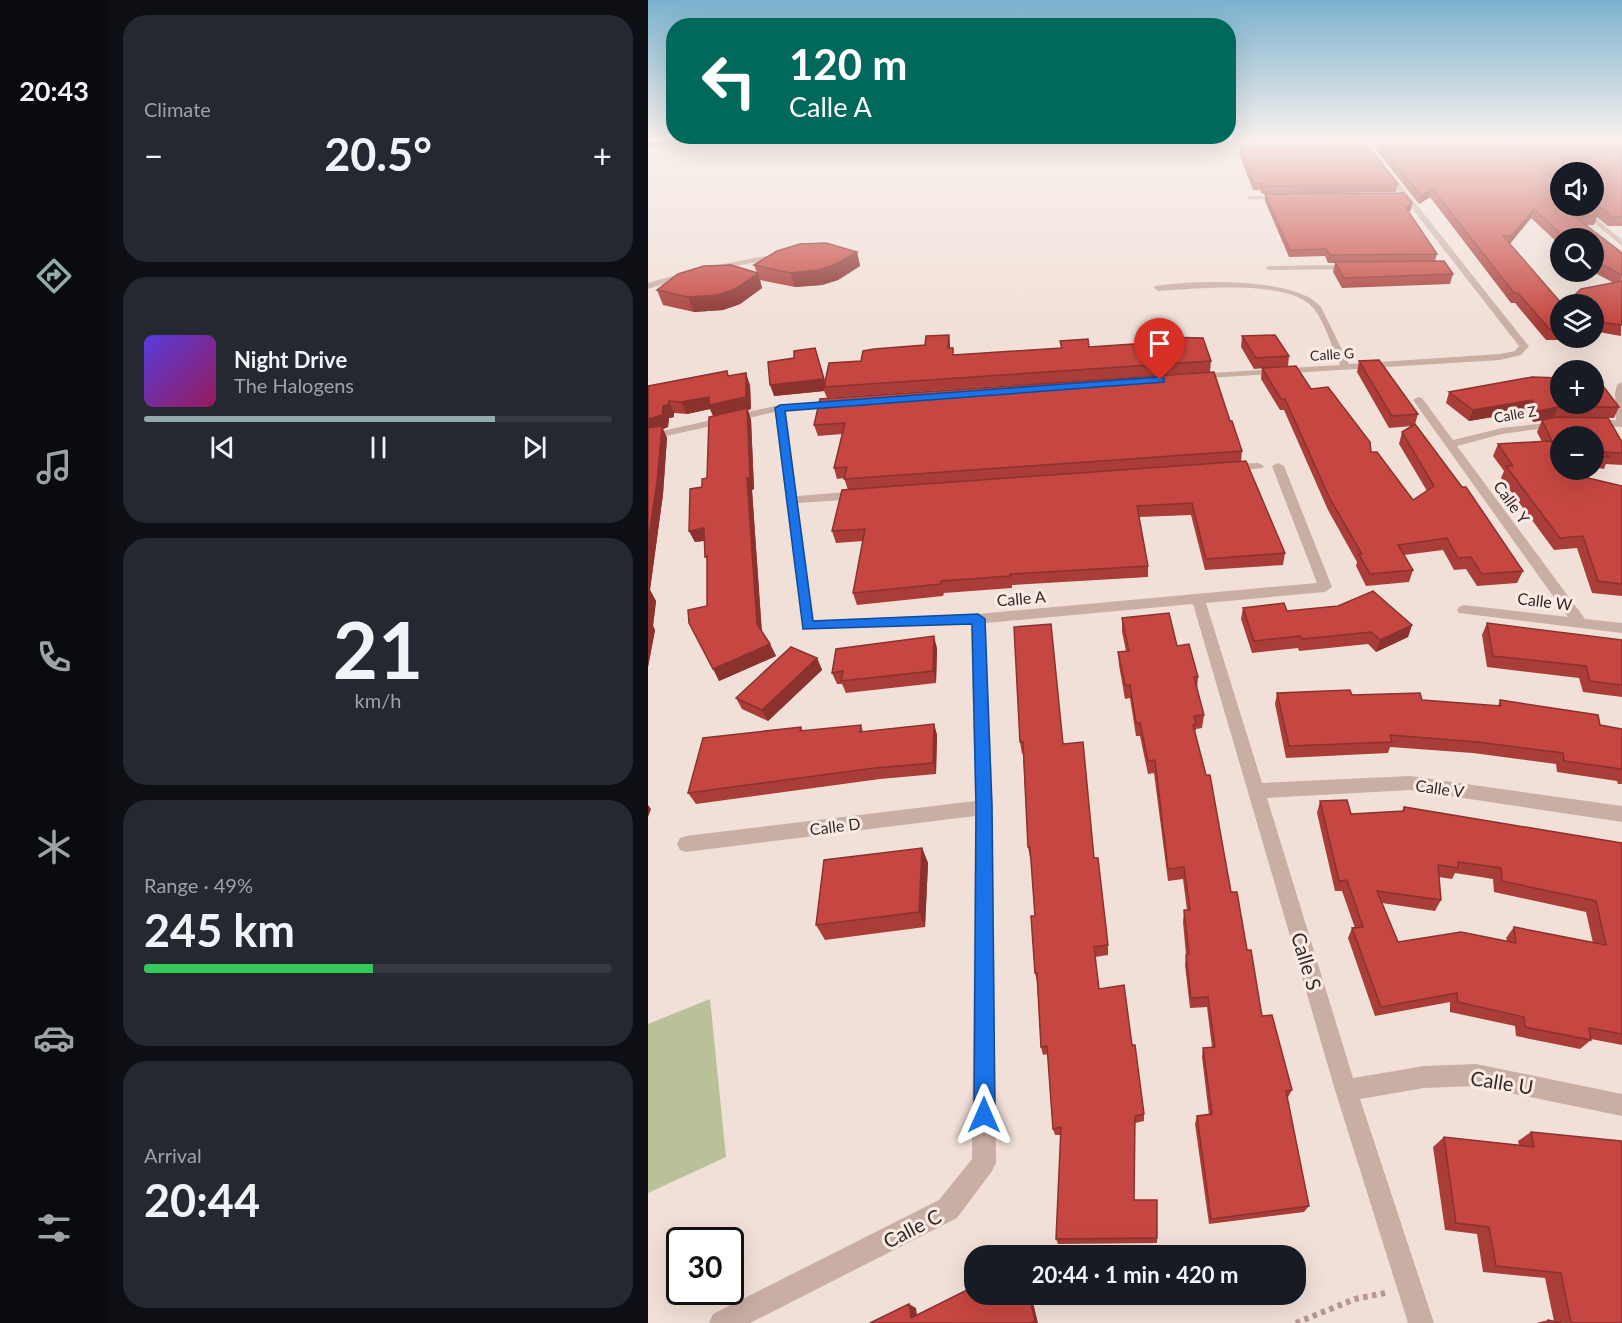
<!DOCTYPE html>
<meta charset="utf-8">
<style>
body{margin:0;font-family:Lato,sans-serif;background:#242831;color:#f1f3f6;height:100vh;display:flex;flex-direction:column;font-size:22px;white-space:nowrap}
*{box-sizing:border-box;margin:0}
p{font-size:20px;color:#9ea1a6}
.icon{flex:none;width:33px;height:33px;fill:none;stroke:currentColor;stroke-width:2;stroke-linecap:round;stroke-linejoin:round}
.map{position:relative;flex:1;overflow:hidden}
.details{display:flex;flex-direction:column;gap:15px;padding:15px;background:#0d0f14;width:540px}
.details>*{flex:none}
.banner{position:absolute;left:18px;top:18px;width:570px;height:126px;border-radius:24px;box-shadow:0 6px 24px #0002;background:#00695c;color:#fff;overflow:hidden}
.tools{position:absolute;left:902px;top:162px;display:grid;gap:12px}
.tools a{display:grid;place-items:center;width:54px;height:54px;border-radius:50%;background:#171b24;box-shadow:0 6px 24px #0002;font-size:30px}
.speed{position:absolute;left:18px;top:1227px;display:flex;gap:12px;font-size:30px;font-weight:700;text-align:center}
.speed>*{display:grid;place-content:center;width:78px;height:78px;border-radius:50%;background:#171b24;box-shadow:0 6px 24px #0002;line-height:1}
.speed .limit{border:3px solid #111;border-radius:9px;background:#fff;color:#111}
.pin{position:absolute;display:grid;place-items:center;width:51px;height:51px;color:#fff;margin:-62px -26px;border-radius:50% 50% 50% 0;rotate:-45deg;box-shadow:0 0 6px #0007}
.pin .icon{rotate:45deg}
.me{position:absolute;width:66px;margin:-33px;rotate:0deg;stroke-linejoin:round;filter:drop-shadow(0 0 4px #0008)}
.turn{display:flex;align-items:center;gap:21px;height:126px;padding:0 24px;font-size:27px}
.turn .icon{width:78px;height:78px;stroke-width:2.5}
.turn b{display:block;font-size:42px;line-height:51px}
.big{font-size:45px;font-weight:700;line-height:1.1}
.details .card{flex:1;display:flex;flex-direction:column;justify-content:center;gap:9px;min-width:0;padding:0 21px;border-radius:24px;background:#242831}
.details .dial{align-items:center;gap:0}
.dial b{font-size:78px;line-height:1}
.song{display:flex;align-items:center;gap:18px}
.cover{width:72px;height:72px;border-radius:9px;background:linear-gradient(135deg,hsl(250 70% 55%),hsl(330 70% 35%))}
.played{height:6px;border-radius:3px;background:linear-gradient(90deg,#91acaa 75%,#363941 75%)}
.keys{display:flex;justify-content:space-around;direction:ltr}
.heat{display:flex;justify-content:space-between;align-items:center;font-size:33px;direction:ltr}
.charge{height:9px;border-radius:4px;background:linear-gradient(90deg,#34c759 49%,#363941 0)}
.trip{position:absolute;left:316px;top:1245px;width:342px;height:60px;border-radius:24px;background:#171b24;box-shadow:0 6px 24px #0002;font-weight:700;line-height:60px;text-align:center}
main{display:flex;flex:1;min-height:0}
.dock{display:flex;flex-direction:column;width:108px;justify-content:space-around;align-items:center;background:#090b0e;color:#9ea1a6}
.dock .icon{width:42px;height:42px}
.dock .active{color:#91acaa}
.dock b{font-size:27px;color:#f1f3f6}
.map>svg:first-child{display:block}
.green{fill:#bac098}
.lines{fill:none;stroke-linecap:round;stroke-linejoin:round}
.path{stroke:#b5978f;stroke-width:6;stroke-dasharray:4.5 4.5;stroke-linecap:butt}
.minor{fill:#c9aea4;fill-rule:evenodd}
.highway{fill:#55403d;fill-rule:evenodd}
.wall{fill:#aa3d38;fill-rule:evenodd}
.shaded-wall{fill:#8b322e}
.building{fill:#c64741;stroke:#8b322e;stroke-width:1.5;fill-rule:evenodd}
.route{fill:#1a73e8;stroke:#114b97;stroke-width:1.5}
.labels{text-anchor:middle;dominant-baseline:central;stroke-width:6;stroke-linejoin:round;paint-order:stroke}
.far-street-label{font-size:14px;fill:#342826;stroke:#f9ebe4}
.street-label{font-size:16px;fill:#342826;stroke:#f9ebe4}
.near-street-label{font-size:20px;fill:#342826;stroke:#f9ebe4}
</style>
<main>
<nav class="dock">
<b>20:43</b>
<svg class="icon active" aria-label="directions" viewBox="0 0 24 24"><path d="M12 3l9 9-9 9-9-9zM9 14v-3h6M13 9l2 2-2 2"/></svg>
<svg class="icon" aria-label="music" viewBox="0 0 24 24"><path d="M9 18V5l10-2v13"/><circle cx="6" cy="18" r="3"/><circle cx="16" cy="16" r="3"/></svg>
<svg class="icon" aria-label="phone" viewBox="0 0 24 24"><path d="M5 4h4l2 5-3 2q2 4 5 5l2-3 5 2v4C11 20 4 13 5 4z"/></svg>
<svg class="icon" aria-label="climate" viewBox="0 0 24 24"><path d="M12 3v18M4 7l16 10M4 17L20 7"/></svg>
<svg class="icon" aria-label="car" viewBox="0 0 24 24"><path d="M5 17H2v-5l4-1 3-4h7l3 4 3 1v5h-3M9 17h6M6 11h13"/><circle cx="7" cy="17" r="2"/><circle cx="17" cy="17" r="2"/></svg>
<svg class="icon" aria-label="filters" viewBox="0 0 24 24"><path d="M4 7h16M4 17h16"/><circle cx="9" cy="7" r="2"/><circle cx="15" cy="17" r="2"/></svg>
</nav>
<section class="details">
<div class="card"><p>Climate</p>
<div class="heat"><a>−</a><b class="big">20.5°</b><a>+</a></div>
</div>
<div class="card">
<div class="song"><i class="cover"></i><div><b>Night Drive</b><p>The Halogens</p></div></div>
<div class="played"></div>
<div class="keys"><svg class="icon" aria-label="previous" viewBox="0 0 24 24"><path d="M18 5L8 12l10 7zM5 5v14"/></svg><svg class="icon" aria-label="pause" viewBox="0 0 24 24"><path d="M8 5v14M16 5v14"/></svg><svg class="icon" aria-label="next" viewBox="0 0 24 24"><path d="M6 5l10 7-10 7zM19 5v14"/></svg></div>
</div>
<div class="card dial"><b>21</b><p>km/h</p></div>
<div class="card"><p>Range · 49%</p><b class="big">245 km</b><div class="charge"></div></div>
<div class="card"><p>Arrival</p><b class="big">20:44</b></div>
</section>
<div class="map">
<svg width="974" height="1323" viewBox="0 0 974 1323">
<rect width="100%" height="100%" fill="#f1e0d8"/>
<path class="green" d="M62 999 78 1157 0 1193V1024Z"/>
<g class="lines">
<path class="path" d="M648 1323 707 1299 737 1293"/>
<g class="minor">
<path d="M672 140H737L719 142 879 344 881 346 873 355 852 360 543 379 542 377 547 374 692 365C683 346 676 316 660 303 631 280 547 289 510 291L506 288 507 286C543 280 650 277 673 307L701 364 852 354 867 351 871 346 713 143 585 147 582 145Z"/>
<path d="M601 196H636L640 198 636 200 599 199Z"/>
<path d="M926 206H933L974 240V246Z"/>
<path d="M128 254H131V258L50 273 0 289V283L49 269Z"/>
<path d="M705 265 709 267 708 269 621 270 617 268 621 266Z"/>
<path d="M974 382V427L940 425V421L944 420H968L967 393 969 385Z"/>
<path d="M770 397 774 398 805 440 854 428 915 421V425L911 426 854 434 809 446 937 619 974 623V633L811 613 809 610 811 607 816 605 920 617 765 400Z"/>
<path d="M191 400 196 403 195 405 138 411 149 496 212 491 218 495 212 499 150 503 166 620 330 614 669 583 624 466 630 463 636 466 684 587 677 592 558 603 614 783 762 776 974 806V822L762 790 619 798 705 1078 776 1066 828 1064 974 1094V1116L828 1086 776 1088 712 1099 786 1323H760L687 1090 545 604 337 623 345 807 348 1163 344 1171 309 1218 102 1323H61L65 1314 291 1200 324 1159 327 816 38 852 32 850 29 844 32 838 38 836 327 801 323 624 155 629 127 412 0 440V434L132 405Z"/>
<path d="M610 463 616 466 614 468 581 472 575 468 581 464Z"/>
</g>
<path class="highway" d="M51 140H132L0 146V142Z"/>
</g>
<g class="wall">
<path d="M869 140H974V226H960L949 217 946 225H938L974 253 973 336 945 331V304L966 283 945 272V238H912V245L883 218 862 244 912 304V338H933L932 340H898L867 303H863L782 197 771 204 728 150 730 142 912 206H945V172H912V184L867 147Z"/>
<path d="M670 143 750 184 748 192 614 194 612 190H605L591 154 592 147 670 146Z"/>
<path d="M617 194 763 210 760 212 789 254 787 261 805 274 802 284 694 288 685 272 687 263H680L677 256 641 257 617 201Z"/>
<path d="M209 252 212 266 190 280 174 285 147 287 112 280 114 288 92 304 75 310 46 312 15 305 9 290 109 273 106 265Z"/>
<path d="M301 335 302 348 306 355 413 348 412 341 441 347 514 342V337L563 361 562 372 179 398 176 391 126 396 146 358 167 348 177 382 277 345Z"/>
<path d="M594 336 641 356 640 366 606 369 593 347Z"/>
<path d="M711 361 770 414 767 424 875 571 869 583 829 586 818 569 806 570 795 550 756 555 765 570 761 582 718 586 708 566 709 562 680 510 636 410H632L613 379 614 368 663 389 723 452 765 500 779 491 751 444 754 432 764 426 741 428 709 372Z"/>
<path d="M81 376 102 385 103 409 100 410 103 420 106 489 104 490 114 632 122 644 128 656 71 681 59 606V561L56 541 47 542 41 531 54 487 59 478 65 416 62 409 39 414 26 413V417L21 418 20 427 15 429 19 438 15 494 2 590 8 601 5 626 7 630 0 667V386Z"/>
<path d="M801 392 971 407 966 418H959L974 453V465L958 464 956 469 945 467V436H912L936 477 974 486V596L944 593 929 548 906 550 853 478 856 471 845 456 850 444 894 442 889 432 894 420 907 418 885 422 880 411 821 421 798 403Z"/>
<path d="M172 399 582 421 594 451 593 461 637 553 635 565 557 570 543 515 491 517 500 566V577L364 585V588L296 593 295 596 209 605 205 593 215 541 188 543 184 531 200 490 196 478 189 479 186 468 194 434 170 436 166 425Z"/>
<path d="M595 608 639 611 764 625 760 637 728 652 720 644 651 651 650 648 604 653 593 619Z"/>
<path d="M474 618 529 646 550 677 549 690 556 715 554 728 548 729 547 732 583 892 599 950 614 1016 644 1090 639 1099 661 1206 656 1212 561 1224 547 1124 549 1116 561 1115 554 1057 555 1048 564 1047 559 1007 542 1008 537 965 538 955 535 922 536 910H539L535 879 520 881 506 773 500 774 492 736H488L482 698 477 699 471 665 470 652 478 651 474 632Z"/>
<path d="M839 623 974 640V697L935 692 931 678 839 667 834 635Z"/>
<path d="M289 648 288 683 198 693 194 684H189L184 673Z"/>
<path d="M169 658 174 670 120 721 94 709 88 698Z"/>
<path d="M629 693 704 695 850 706 852 700 952 725 974 729V784H970L969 781 909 772 908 764 825 753 742 747 740 753 638 758 627 704Z"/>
<path d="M286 724 289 735 288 774 232 779 48 804 40 793 153 727 155 731 213 725 215 732Z"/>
<path d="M372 742 415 744 446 858 460 945V955L447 957 451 989 484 1045 496 1114V1121L487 1123 486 1200 509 1238V1243L410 1244 408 1239 413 1135H407L405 1129 400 1054 395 1055 393 1047 389 982 387 973V916L383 858H382L380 847 375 753 374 754Z"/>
<path d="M672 801 703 814 754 811 756 807 974 843V1045L943 1039V1040L932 1049 868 1036 867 1026 802 1012V1002L727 1016 700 938 704 928H707L694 891H687L669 813ZM807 873 845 879 846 892 938 912 945 943 866 927 858 938 859 941 750 942 734 903 787 911 793 900 791 877 804 879Z"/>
<path d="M274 848 280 863 277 927 177 940 168 925Z"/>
<path d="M883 1132 974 1323H888L900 1320 906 1321 897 1278 835 1272 829 1234 797 1230 785 1147 796 1137 871 1145 870 1141Z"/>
</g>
<g class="shaded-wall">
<path d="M784 188 782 197 771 204 773 196Z"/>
<path d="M764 203 763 210 756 215 758 208Z"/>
<path d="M886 209 883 218 860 245 863 236Z"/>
<path d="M209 252 212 266 190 280 174 285 147 287 142 273Z"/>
<path d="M110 273 114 288 92 304 75 310 46 312 40 297Z"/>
<path d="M301 335 302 345V358L300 348Z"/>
<path d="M167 348 179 390 178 387H176V391L126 396 122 385Z"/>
<path d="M98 373 102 385 103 409 100 410 103 420 106 489 104 490 114 636 109 624 66 417 62 409 39 414 33 402Z"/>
<path d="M884 400 880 411 821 421 825 410Z"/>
<path d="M21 401 26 413V417L21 418 20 427 15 429 19 438 15 494 2 590 8 601 5 626 7 630 0 667V419Z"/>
<path d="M910 407 905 418 885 422 889 411Z"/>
<path d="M56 528 61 540 47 542 41 531Z"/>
<path d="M764 625 760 637 728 652 732 640Z"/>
<path d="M286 636 289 648 288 683 285 671Z"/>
<path d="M122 644 128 656 71 681 65 669Z"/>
<path d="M169 658 174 670 120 721 114 710Z"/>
<path d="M286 724 289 735 288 774 285 763Z"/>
<path d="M0 805 3 809 0 817Z"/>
<path d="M274 848 280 863 277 927 271 912Z"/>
<path d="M381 1294H383L390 1323H383Z"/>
<path d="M261 1304 268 1308 270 1321 263 1318Z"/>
</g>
<g class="building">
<path d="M802 140H857L912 184V206H936L949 216H926L974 253V275L945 260V238H918L886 209 863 236H855L914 304H912V330H902L870 293H866L784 188 773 196 730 142Z"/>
<path d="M872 140H974V217H964L945 201V172H912V173Z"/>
<path d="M670 143H717L750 184 614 186 613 183H606L592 147 672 146Z"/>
<path d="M756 193 764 203 758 208 789 254 682 255 678 249 642 250 617 194Z"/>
<path d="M178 243 209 252 186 265 170 270 142 273 106 265 129 251 152 244Z"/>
<path d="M796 261 805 274 696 278 687 262Z"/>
<path d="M83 265 110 273 87 289 69 295 40 297 9 290 30 274 56 266Z"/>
<path d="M974 281V325L945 321V304H917L933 289Z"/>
<path d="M301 335 300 348H305V355L414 348 412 341 440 339 441 347 515 342 514 337 555 338 563 361 176 387 181 363 213 361 215 351 226 349 277 345 278 336Z"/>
<path d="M627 335 641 356 608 358 594 336Z"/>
<path d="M167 348 176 379 122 385 120 362 146 358V351Z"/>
<path d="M731 360 770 414 744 416 711 361Z"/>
<path d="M648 366 663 389 680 387 722 442 723 452H729L765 500 786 486 754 432 767 424 814 487H818L875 571 834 574 823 557 810 558 799 538 750 545 765 570 722 574 711 554H714L682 499 637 399H633L614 368Z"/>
<path d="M79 371 80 376 98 373V397L61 405V397L33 402 21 401 20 405 15 406 14 415 0 419V386Z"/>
<path d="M566 372 582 421H584L594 451 196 479 199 467 186 468 197 423 166 425 172 399Z"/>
<path d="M884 377 912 378V404H945V378H949L971 407H910L889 411 884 400 825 410 801 392Z"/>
<path d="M99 408 102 478H99L109 624 122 644 65 669 41 623 40 610 59 606V556L57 557 56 528 41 531 42 489 54 487V479L59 478 61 417Z"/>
<path d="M910 417 960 418 974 442V453L955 452 962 457 945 455V436H912V470H937L936 477 974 486V584L950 581 935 536 912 538 858 466H865L850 444 901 441 905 443 894 420Z"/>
<path d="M14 426 9 482 0 542V428Z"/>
<path d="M598 461 637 553 558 559 544 503 489 506 500 566 362 574V576L293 581V584L205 593 217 529 184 531 194 490Z"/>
<path d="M725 591 764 625 732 640 723 632 654 639 652 636 606 641 595 608 636 603 639 611 690 606Z"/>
<path d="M521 613 529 646 541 644 550 677H546L556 715 546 716 548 724 545 725 558 775H562L583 892H589L599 950H603L614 1016 624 1015 644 1090 638 1091 661 1206 563 1219 549 1116 564 1114 555 1048 567 1047 560 997 543 998 538 955 541 954 536 910H542L536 867 520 869 507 760 500 761 492 723H488L482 685H477L470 652 481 651 474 618Z"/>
<path d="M839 623 974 640V685L942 681 938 666 845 656Z"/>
<path d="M403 624 415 744 435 742 446 858H450L460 945 446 947 451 989 476 985 484 1045H487L496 1114 487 1116 486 1200H509V1238L408 1239 413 1127 405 1129 399 1046 393 1047 389 973H387L383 916H387L382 847H380L375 742H372L366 627Z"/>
<path d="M286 636 285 671 193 681 195 671 184 673 188 649Z"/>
<path d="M143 647 169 658 114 710 88 698Z"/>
<path d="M702 690 704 695 772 693 774 700 853 706 852 700 950 715 952 725 974 729V769L916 761 915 753 830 742 742 735 744 742 641 746 629 693Z"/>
<path d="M286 724 285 763 227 768 40 793 55 738 153 727 152 731 213 725 212 732Z"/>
<path d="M699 800 703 814 756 811V807L974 843V1034L941 1028 943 1040 877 1027 876 1017 810 1002 809 993 733 1007 704 928 715 927 699 880 691 881 672 801ZM810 862 853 868 854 881 948 901 958 945 866 927 868 943 813 932 750 942 729 891 793 900 790 865 810 868Z"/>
<path d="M274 848 271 912 168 925 176 860Z"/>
<path d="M883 1132 973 1141 974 1145V1323H923L913 1273 848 1266 841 1227 808 1223 796 1137 886 1147Z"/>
<path d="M327 1286V1294H381L387 1321 383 1323H222L261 1304 263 1318Z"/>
<path d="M900 1320 913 1323H900Z"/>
</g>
<linearGradient id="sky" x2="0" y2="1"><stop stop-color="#7bb2ce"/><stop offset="0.43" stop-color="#f9f1ed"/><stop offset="1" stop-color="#f9f1ed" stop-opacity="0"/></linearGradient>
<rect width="974" height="325" fill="url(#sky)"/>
<path class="route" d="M512 377 516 378V382L137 411 165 621 330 614 337 619 344 807 347 1115 344 1122 336 1125 329 1122 326 1115 328 807 324 624 155 629 127 408 132 405Z"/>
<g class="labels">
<g class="far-street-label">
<text transform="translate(684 354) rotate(-4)">Calle G</text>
<text transform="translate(867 414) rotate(-10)">Calle Z</text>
</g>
<g class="street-label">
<text transform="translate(864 502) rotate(54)">Calle Y</text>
<text transform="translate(373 598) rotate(-5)">Calle A</text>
<text transform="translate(897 601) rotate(7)">Calle W</text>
<text transform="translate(792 788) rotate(8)">Calle V</text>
<text transform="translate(187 826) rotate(-7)">Calle D</text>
</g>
<g class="near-street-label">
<text transform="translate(659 961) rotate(73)">Calle S</text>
<text transform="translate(854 1082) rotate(9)">Calle U</text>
<text transform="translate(264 1228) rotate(-27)">Calle C</text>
</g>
</g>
</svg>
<div class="tools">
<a><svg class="icon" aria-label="sound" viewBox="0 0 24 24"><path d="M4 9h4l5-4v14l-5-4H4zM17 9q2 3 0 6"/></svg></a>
<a><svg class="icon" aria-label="search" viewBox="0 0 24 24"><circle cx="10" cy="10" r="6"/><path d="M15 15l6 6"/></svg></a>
<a><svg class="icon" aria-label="layers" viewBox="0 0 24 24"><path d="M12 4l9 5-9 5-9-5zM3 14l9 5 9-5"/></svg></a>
<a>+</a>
<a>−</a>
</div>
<div class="speed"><div class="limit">30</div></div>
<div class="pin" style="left:512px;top:380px;background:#d93025"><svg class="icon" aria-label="arrive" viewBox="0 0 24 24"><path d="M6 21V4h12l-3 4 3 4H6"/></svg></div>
<svg class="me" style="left:336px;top:1115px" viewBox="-20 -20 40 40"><path d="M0-17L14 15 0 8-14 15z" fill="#1a73e8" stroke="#fff" stroke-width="4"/></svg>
<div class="trip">20:44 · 1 min · 420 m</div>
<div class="banner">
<div class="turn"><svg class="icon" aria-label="left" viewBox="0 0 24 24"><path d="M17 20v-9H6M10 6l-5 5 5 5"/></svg><div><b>120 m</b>Calle A</div></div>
</div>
</div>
</main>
